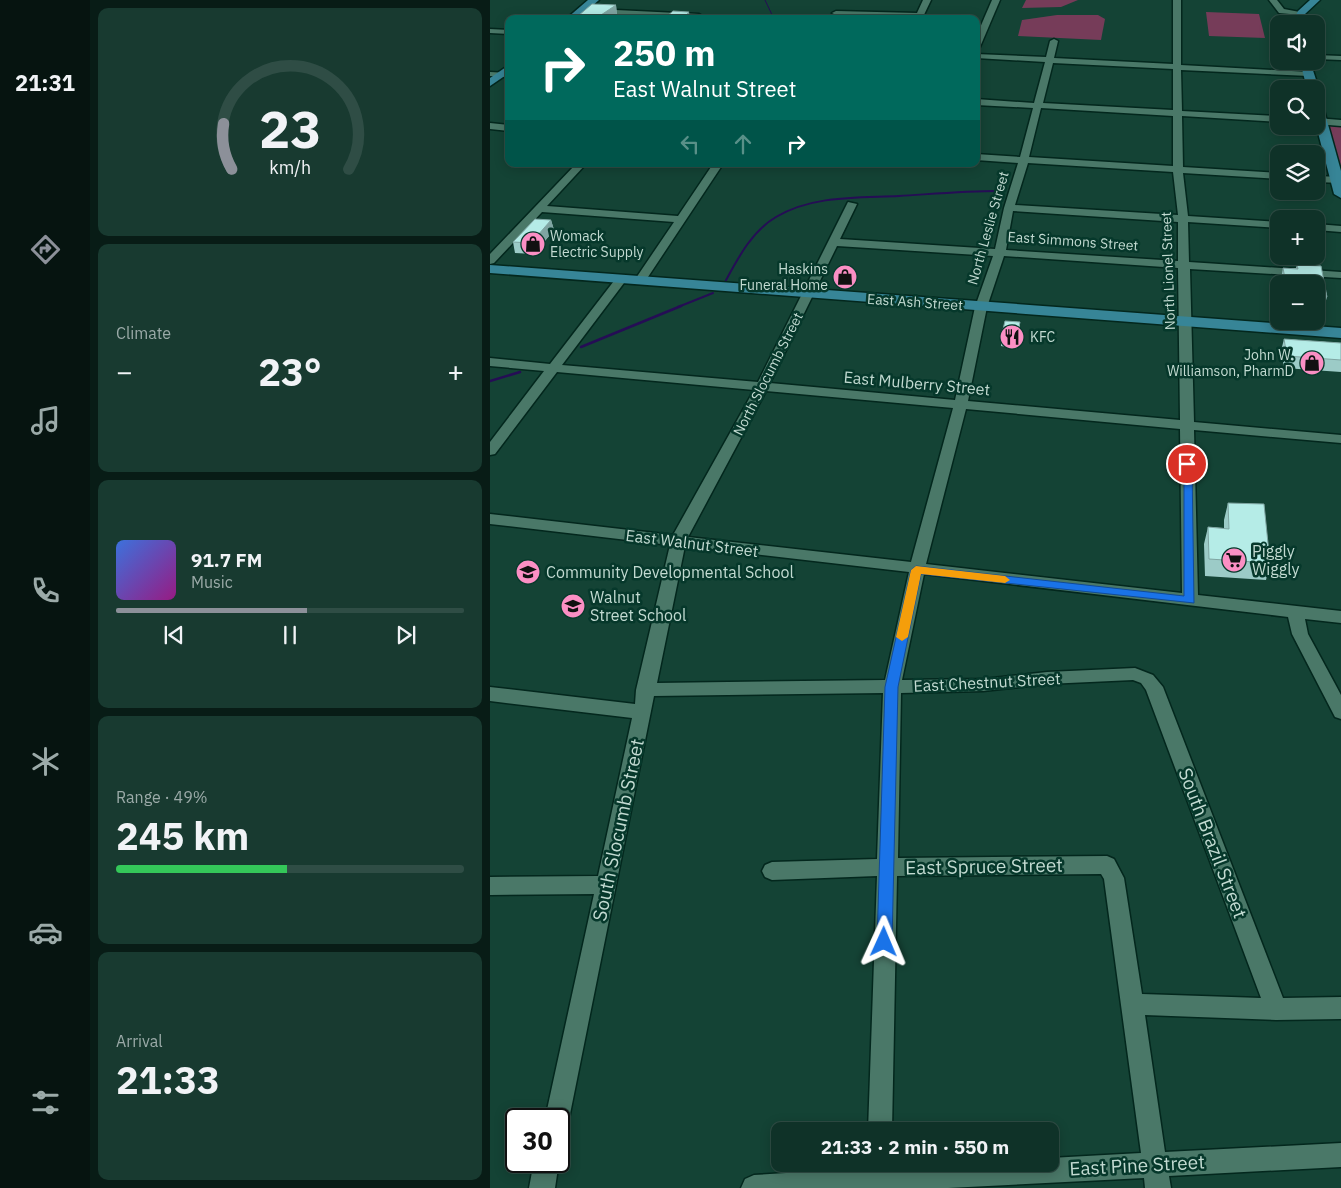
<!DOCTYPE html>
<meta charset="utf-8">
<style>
body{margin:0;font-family:"IBM Plex Sans",sans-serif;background:#183a30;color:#f1f3f6;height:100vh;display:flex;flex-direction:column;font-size:19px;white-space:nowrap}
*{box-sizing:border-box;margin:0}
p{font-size:16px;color:#9baaa8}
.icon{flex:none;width:28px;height:28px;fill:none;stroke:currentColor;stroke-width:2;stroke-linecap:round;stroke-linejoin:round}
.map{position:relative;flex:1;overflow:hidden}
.side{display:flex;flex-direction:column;gap:8px;padding:8px;background:#081c16;width:400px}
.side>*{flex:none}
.banner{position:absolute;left:15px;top:15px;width:475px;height:152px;border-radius:10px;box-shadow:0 2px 12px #0003,0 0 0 1px #2f4d45;background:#00695c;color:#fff;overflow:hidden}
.tools{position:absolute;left:780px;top:15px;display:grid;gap:10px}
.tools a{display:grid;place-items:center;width:55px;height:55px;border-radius:10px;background:#0f3228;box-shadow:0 2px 12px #0003,0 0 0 1px #2f4d45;font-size:25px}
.speed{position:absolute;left:15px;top:1108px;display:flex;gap:10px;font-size:25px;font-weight:700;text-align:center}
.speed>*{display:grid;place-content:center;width:65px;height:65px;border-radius:50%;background:#0f3228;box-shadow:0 2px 12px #0003,0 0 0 1px #2f4d45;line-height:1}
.speed .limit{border:2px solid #111;border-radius:8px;background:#fff;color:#111}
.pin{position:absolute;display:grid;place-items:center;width:42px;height:42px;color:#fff;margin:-21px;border:2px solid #fff;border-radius:50%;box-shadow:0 1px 5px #0007}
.me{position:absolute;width:55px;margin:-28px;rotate:1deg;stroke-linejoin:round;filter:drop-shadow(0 0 4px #0008)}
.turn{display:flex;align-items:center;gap:18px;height:105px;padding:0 25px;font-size:22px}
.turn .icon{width:65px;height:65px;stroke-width:2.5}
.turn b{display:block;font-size:35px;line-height:42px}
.lanes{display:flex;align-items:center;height:48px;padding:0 25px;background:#0003;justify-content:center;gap:25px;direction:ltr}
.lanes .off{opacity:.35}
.big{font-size:38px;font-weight:800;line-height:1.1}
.side .tile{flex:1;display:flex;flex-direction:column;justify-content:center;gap:8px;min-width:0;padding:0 18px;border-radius:10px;background:#183a30}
.side .dial{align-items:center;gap:0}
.dial svg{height:130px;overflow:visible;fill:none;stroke:#2f4d45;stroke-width:7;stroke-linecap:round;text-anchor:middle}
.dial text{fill:#f1f3f6;stroke:none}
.song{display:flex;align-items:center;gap:15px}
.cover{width:60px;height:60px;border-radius:8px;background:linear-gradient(135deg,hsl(220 70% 55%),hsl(310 70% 35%))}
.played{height:5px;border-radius:2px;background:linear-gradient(90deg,#8c9099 55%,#2f4d45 55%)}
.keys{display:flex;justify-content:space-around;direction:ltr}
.heat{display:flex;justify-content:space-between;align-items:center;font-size:28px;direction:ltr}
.charge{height:8px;border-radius:4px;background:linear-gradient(90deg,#34c759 49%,#2f4d45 0)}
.trip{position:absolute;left:281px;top:1122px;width:288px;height:50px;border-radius:10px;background:#0f3228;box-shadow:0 2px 12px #0003,0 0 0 1px #2f4d45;font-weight:800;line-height:50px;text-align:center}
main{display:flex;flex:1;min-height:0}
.menu{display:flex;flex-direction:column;width:90px;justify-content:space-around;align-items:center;background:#061410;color:#9baaa8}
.menu .icon{width:35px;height:35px}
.menu .active{color:#8c9099}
.menu b{font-size:22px;color:#f1f3f6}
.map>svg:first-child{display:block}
.green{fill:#763c59}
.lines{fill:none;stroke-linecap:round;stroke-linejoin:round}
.stream-far2{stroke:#250d55;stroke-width:1}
.stream-far1{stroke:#250d55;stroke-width:2}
.stream{stroke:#250d55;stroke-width:2.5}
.minor-casing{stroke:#03271d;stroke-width:3}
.major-casing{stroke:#03271d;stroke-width:3}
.minor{fill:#4a7868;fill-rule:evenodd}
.major{fill:#378597;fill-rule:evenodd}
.wall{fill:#9ccbc7}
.shaded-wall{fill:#7fa5a2}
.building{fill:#b5ece7;stroke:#7fa5a2}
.route{fill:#1a73e8;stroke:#114b97}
.slow{fill:#f59e0b}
.labels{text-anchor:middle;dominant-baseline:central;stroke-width:5;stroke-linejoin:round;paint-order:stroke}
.far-street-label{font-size:14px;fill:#c2dad1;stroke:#06382b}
.far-poi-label{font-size:14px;fill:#c2dad1;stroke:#06382b;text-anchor:start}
.street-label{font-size:16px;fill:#c2dad1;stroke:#06382b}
.poi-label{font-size:16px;fill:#c2dad1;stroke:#06382b;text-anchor:start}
.near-street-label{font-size:19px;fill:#c2dad1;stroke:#06382b}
</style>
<main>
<nav class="menu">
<b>21:31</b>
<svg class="icon active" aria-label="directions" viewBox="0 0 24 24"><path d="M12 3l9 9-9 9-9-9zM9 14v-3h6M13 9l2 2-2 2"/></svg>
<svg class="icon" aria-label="music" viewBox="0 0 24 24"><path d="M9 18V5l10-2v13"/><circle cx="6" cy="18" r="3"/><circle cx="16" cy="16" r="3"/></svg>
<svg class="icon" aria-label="phone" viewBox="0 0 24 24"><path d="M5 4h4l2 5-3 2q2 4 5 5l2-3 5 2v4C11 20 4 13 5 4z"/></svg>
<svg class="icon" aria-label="climate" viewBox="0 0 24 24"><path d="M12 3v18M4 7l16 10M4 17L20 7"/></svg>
<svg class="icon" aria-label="car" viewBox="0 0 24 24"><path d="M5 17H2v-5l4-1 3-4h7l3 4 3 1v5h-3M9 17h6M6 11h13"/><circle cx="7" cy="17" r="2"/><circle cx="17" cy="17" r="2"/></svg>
<svg class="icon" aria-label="filters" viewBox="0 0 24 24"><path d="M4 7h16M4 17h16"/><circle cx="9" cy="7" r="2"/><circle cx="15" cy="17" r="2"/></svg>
</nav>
<section class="side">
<div class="tile dial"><svg viewBox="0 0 100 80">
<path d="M14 69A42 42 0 1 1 86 69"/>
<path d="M14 69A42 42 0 0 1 9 41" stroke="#8c9099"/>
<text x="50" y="56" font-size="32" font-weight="700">23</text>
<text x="50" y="72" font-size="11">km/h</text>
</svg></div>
<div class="tile"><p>Climate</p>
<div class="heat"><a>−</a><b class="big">23°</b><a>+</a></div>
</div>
<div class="tile">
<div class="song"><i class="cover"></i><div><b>91.7 FM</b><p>Music</p></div></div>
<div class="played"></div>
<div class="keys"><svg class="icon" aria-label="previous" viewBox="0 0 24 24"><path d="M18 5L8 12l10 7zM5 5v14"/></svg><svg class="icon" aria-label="pause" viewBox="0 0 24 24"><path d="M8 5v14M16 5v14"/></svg><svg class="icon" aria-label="next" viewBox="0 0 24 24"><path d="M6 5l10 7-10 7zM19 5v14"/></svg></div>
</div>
<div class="tile"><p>Range · 49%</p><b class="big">245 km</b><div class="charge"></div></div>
<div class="tile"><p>Arrival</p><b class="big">21:33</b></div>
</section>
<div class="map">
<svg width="851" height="1188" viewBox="0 0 851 1188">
<rect width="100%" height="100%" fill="#144335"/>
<g class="green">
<path d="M536 0H588L571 7 532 8Z"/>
<path d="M716 12 769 14 775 38 719 36Z"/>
<path d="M567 15H608L615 19 611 40 528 36 532 20Z"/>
<path d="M831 122 851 123V190Z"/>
</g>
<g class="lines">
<path class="stream-far2" d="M275 0 284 19"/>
<g class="stream-far1">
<path d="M235 282C248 258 262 231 286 217 323 195 368 198 409 196 442 194 475 191 508 191"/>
<path d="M188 307 223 293"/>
</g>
<g class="stream">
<path d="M91 347 191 306"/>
<path d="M0 381 30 372"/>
</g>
<defs>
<g id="minor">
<path d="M433 0H441L432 19 346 15 342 13 346 11 427 13Z"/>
<path d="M502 0H510L490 47 486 49V37Z"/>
<path d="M683 0H691V65L819 72 823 74 819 76 691 70 692 111 789 116V122L692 116 693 167 789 173V179L693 173 698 216 789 222V228L698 222 699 262 851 272V278L700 269 704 422 851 435V443L704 430 708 595 851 611V623L815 619 818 634 851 695V719L845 717 802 634 798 617 434 574 412 680 493 679 557 672 645 668 663 675 673 687 793 998 851 997V1019L786 1020 655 1015 675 1152 851 1143V1167L679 1176 681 1188H655L654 1178 458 1188H251L255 1179 264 1175 440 1164H560V1158L651 1153 614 879 611 874 407 876 402 1131H378L387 876 282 880 275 877 272 871 275 865 282 862 387 859 393 693 164 696 79 1119 76 1128 69 1130V1119H55L104 894 0 895V877L108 876 142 718 0 701V687L145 704 146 690 180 545 0 524V514L183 535 264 390 67 372 5 454 0 455V442L54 371 0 366V358L60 364 127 277 131 276 137 279 72 365 268 382 358 202 367 204 350 239 505 249 514 208 528 163 486 160V154L530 157 543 108 486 105V99L544 103 555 62 486 58V54L556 57 560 41 564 39 568 41 564 58 683 64ZM563 63 683 69V110L553 103ZM551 108 683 116V166L539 157ZM538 163 683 172 688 215 525 205ZM523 211 688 222V261L516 250ZM347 246 503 256 485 307 465 400 280 383ZM514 256 688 268 690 420 478 401 497 307ZM276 391 463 408 421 562 198 537ZM476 409 690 429 692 593 436 564ZM195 546 419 572 395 680 167 683ZM643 680 651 683 656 690 771 998 652 994 634 878 624 859 617 856 408 858 411 693 493 691 557 684Z"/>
<path d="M779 0H787L794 9 815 13 811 15 789 13Z"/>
<path d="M105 9 209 14 218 19 102 13V9Z"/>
<path d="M0 29 19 30V34L0 33Z"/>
<path d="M826 55 851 56V60L826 59Z"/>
<path d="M0 72 19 73V77L0 76Z"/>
<path d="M826 118 851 120V126L826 124Z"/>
<path d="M0 123 19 125V131L0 129Z"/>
<path d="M86 164H96L57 206 188 216 223 164H233L154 283 150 284 144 281 184 222 52 212 4 263 0 264V254Z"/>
<path d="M826 176 851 177V183L826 182Z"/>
<path d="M826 224 851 226V232L826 230Z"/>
<path d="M69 1159V1161L65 1188H39L44 1161H69Z"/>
</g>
<g id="major">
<path d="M98 0H109L87 19H76Z"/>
<path d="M820 0H830L815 14 812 24H802L808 11Z"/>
<path d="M810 61H820L829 89 827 91 826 89H817Z"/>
<path d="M19 65V73L0 86V78Z"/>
<path d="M826 100 832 103 851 171V198L844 194 826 125Z"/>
<path d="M0 265 851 328V338L0 273Z"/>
</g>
</defs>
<use href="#minor" class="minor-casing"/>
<use href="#major" class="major-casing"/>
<use href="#minor" class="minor"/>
<use href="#major" class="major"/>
</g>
<g class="wall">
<path d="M126 5 127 16 123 19H88V16Z"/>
<path d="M61 220 64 230 44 254 25 253 23 242Z"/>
<path d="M807 265 831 266 837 297 831 317 826 318V284H790L793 268H806Z"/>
<path d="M530 322V330L526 349 511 346V338Z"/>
<path d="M794 339 851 343V372L794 368 791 351Z"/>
<path d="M738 503 780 563 776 580 715 576 714 544 718 527 734 528V520Z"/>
</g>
<g class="shaded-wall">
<path d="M126 5 127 16 123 19H108V17Z"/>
<path d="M199 12 200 19H193Z"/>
<path d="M61 220 64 230 44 254 41 243Z"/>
<path d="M835 302 831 317 828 318 832 303Z"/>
<path d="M530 322V330L526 349V341Z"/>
</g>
<g class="building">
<path d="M102 4 126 5 108 17 88 16Z"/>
<path d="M183 11 199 12 193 19H174Z"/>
<path d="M45 219 61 220 41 243 23 242Z"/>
<path d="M807 265 831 266 837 297H834L835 302 832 303H826V284H796L793 268 808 269Z"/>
<path d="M515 321 530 322 526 341 511 338Z"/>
<path d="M794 339 851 343V360L797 356Z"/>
<path d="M738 503 774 504 780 563 719 559 718 527 739 529Z"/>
</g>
<path class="route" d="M694 461 702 464 704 603 431 574 408 687 402 942 400 947 394 949 389 947 387 942 395 687 421 570 426 566 694 596Z"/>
<path class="slow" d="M426 566 515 576 520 580 515 583 431 574 418 637 412 641 406 637 421 570Z"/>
<defs>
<symbol id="shop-disc" viewBox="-11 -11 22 22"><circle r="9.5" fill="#fb8fc4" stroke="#06382b"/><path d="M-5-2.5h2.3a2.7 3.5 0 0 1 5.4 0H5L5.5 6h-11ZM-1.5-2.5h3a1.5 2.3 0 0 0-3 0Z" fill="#111"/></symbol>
<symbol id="restaurant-disc" viewBox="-11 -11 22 22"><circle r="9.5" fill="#fb8fc4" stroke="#06382b"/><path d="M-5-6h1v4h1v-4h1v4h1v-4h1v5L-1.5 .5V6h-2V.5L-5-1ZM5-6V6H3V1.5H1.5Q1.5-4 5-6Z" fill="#111"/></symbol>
<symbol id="supermarket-disc" viewBox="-11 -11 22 22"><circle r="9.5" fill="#fb8fc4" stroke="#06382b"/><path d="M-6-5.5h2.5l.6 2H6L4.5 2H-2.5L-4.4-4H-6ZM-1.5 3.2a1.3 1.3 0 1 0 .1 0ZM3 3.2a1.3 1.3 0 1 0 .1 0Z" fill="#111"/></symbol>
<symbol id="school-disc" viewBox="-11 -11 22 22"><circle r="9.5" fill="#fb8fc4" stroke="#06382b"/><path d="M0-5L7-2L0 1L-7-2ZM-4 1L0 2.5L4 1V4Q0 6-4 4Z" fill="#111"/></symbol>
</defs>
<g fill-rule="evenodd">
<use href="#shop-disc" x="29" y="230" width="28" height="28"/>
<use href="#shop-disc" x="341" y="263" width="28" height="28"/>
<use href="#restaurant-disc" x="508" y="323" width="28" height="28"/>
<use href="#shop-disc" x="808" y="349" width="28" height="28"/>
<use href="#supermarket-disc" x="730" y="546" width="28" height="28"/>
<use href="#school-disc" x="24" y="558" width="28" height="28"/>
<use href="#school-disc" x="69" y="592" width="28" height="28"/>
</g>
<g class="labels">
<g class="far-street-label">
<text transform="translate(498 228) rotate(-74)">North Leslie Street</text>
<text transform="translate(583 241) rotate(4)">East Simmons Street</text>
<text transform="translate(678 271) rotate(-92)">North Lionel Street</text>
<text transform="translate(425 302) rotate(4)">East Ash Street</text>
<text transform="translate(278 374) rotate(-63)">North Slocumb Street</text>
</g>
<g class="far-poi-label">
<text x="60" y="236">Womack<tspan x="60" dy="16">Electric Supply</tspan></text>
<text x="338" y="269" text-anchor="end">Haskins<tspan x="338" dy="16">Funeral Home</tspan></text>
<text x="540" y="337">KFC</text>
<text x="804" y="355" text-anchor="end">John W.<tspan x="804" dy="16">Williamson, PharmD</tspan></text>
</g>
<g class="street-label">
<text transform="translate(427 383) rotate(5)">East Mulberry Street</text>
<text transform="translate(202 543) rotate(7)">East Walnut Street</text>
<text transform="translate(497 682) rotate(-3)">East Chestnut Street</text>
</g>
<g class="poi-label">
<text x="762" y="551">Piggly<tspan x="762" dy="18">Wiggly</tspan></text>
<text x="56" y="572">Community Developmental School</text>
<text x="100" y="597">Walnut<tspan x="100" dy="18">Street School</tspan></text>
</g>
<g class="near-street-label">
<text transform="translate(128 830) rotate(-78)">South Slocumb Street</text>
<text transform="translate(723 843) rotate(69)">South Brazil Street</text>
<text transform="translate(494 866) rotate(-1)">East Spruce Street</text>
<text transform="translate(647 1165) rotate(-3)">East Pine Street</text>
</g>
</g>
</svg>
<div class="tools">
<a><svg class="icon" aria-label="sound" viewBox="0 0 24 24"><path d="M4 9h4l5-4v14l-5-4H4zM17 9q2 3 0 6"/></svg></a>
<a><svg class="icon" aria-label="search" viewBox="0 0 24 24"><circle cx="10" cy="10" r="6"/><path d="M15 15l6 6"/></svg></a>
<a><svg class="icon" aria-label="layers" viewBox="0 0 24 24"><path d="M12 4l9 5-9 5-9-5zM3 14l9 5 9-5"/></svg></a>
<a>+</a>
<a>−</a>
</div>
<div class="speed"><div class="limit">30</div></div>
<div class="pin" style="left:697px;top:464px;background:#d93025"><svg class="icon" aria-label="arrive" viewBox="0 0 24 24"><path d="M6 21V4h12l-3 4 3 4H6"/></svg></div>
<svg class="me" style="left:394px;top:942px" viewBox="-20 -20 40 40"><path d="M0-17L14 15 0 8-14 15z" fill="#1a73e8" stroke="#fff" stroke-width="4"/></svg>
<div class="trip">21:33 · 2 min · 550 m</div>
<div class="banner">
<div class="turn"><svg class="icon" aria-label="right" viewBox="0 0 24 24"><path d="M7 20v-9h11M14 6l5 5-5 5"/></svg><div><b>250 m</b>East Walnut Street</div></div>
<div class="lanes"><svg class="icon off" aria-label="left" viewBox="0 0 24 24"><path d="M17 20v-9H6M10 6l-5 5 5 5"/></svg><svg class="icon off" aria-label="ahead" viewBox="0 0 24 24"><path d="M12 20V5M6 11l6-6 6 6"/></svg><svg class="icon" aria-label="right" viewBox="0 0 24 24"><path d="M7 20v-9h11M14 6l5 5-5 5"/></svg></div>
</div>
</div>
</main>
